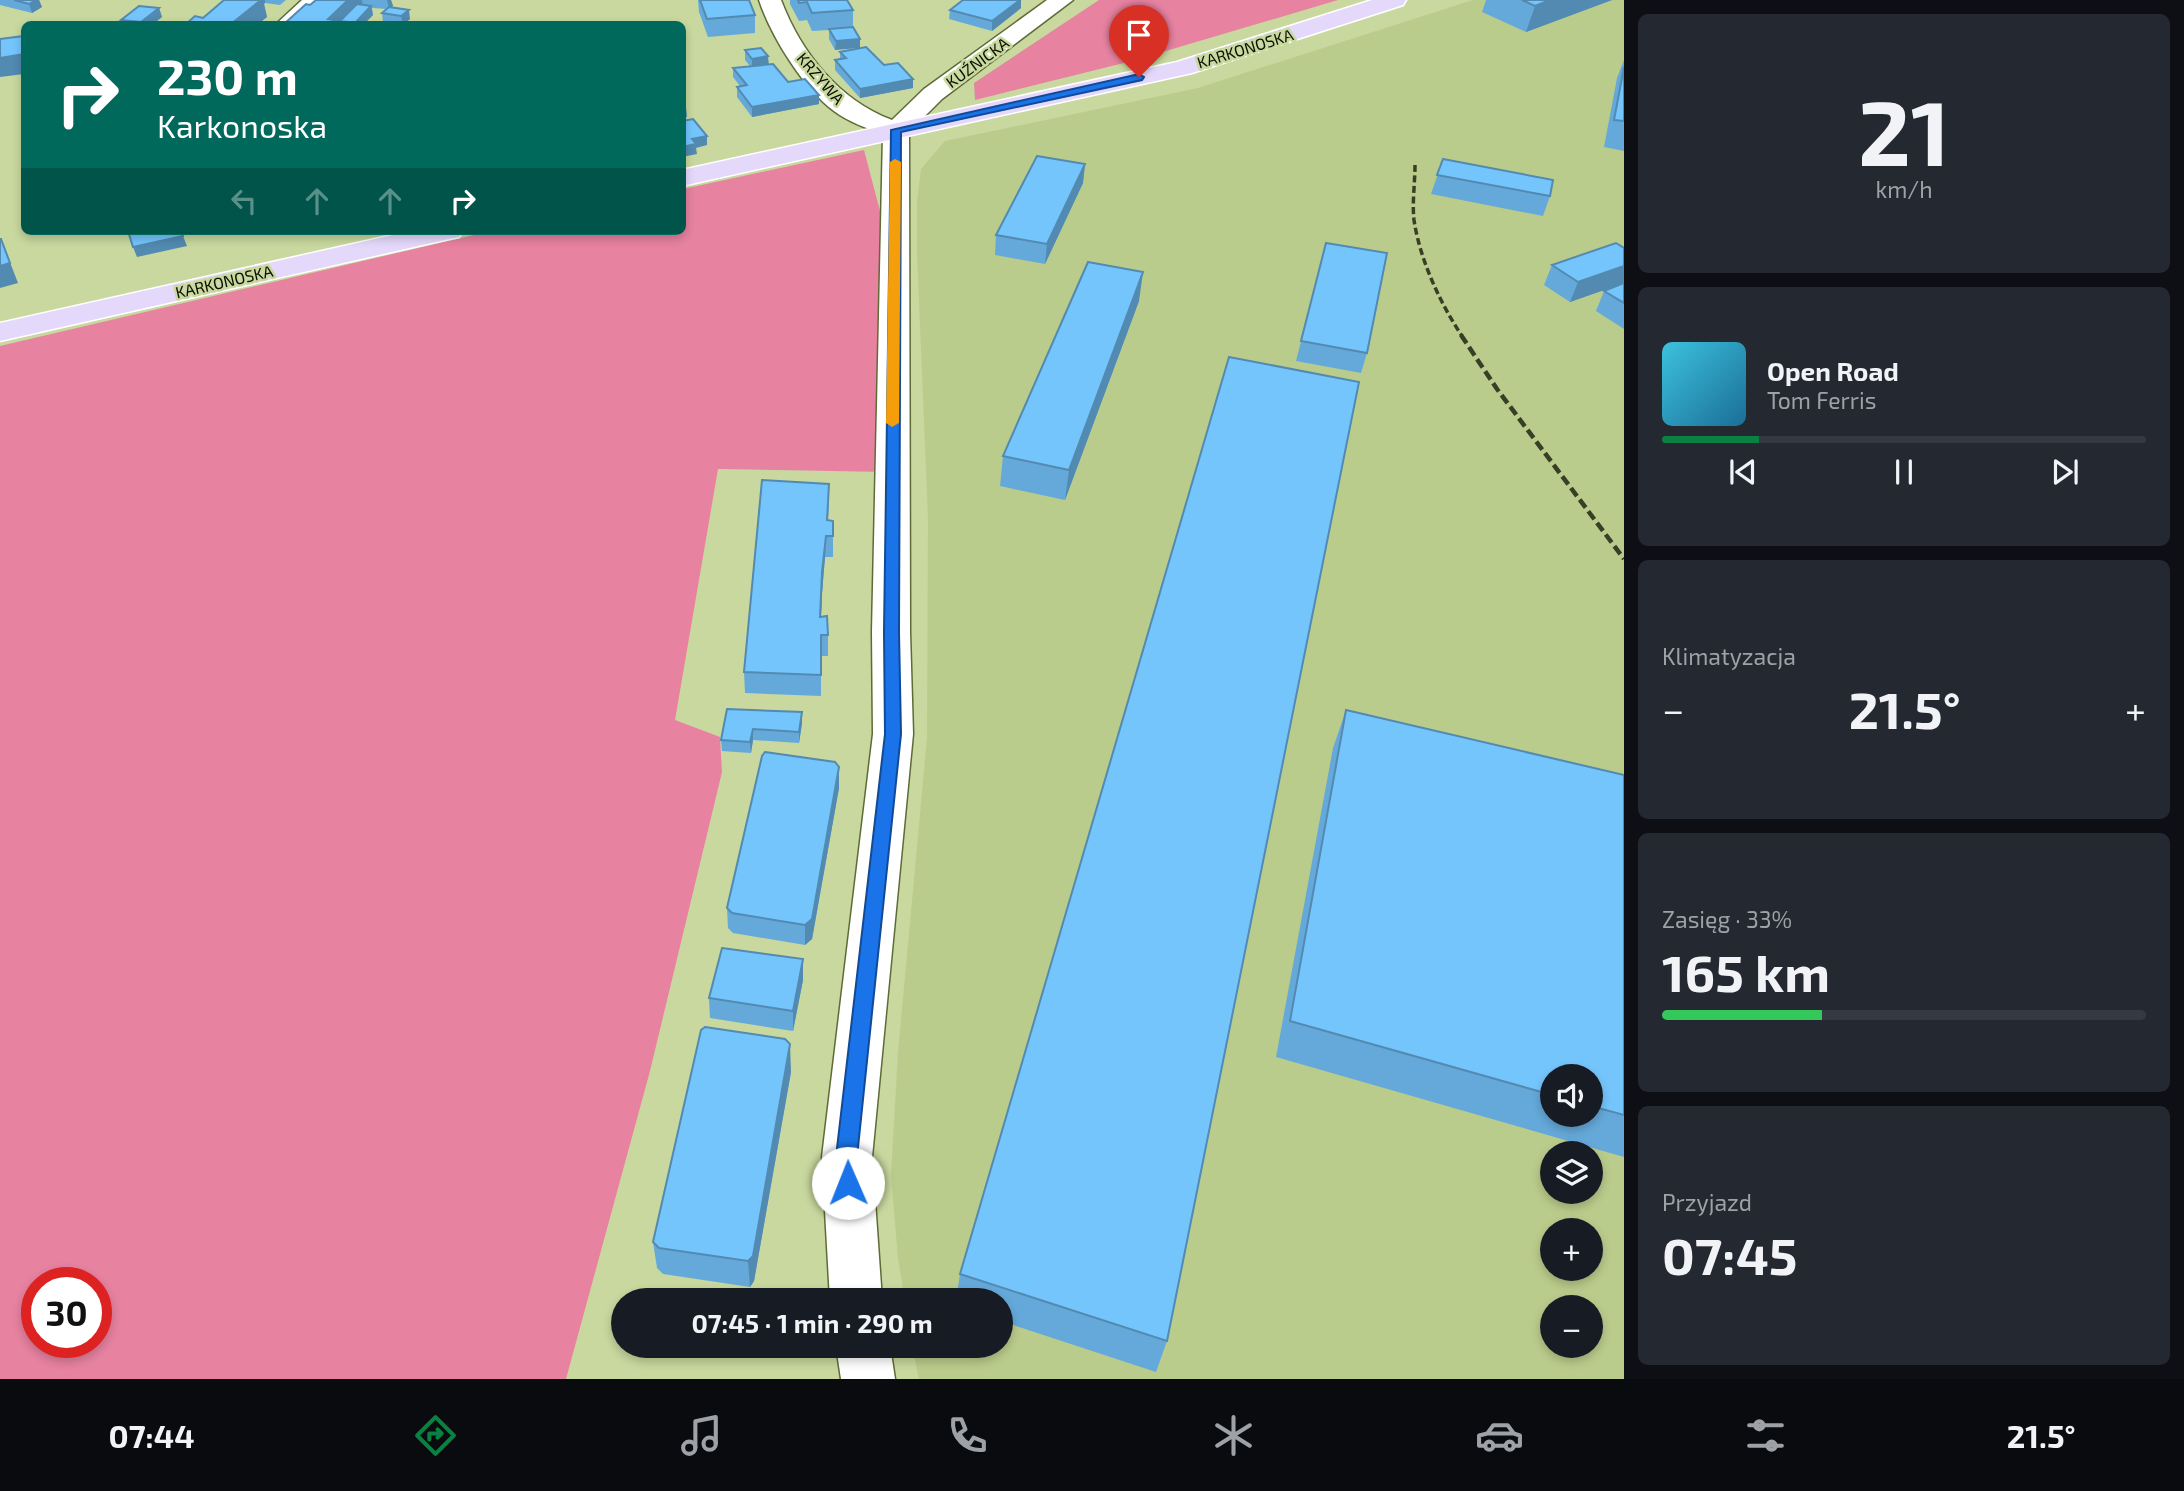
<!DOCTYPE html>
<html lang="pl">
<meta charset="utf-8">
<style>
body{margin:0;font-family:"Exo 2",sans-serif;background:#242831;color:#f1f3f6;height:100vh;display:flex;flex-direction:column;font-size:26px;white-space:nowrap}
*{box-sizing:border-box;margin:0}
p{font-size:23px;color:#9ea1a6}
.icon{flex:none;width:38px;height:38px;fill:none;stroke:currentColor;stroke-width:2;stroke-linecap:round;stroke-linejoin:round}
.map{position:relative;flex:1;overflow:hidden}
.sheet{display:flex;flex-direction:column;gap:14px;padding:14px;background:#0d0f14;width:560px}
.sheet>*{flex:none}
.hud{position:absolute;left:21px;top:21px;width:665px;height:214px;border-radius:10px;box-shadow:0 4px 10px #0003;background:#00695c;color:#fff;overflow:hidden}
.controls{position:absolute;left:1540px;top:1064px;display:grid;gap:14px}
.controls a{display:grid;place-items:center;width:63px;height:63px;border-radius:50%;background:#171b24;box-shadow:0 4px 10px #0003;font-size:35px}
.speed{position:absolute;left:21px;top:1267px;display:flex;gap:14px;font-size:35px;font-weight:700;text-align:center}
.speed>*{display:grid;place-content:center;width:91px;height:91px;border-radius:50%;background:#171b24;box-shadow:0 4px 10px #0003;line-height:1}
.speed .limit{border:10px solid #d22;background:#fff;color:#111}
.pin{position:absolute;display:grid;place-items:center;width:60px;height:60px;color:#fff;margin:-72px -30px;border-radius:50% 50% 50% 0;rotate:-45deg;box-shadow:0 0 7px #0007}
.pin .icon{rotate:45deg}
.me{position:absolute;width:77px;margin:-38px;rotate:359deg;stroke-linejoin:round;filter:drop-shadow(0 0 5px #0008)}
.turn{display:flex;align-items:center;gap:24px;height:147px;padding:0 21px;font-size:32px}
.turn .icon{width:91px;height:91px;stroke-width:2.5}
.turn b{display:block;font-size:49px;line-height:60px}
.lanes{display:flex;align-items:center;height:66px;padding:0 21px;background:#0003;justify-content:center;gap:35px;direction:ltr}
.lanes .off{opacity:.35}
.big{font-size:52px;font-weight:700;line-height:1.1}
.sheet .widget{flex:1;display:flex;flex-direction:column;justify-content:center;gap:10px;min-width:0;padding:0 24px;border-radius:10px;background:#242831}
.sheet .dial{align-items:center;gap:0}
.dial b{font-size:91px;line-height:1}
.song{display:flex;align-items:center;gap:21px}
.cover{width:84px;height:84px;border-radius:10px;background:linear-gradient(135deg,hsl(190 70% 55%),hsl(200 70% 35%))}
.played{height:7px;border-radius:4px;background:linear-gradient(90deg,#0b8043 20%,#363941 20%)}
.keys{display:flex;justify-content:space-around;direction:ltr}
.heat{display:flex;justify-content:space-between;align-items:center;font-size:38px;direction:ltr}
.charge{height:10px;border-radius:5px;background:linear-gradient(90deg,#34c759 33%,#363941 0)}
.trip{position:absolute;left:611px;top:1288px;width:402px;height:70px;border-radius:35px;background:#171b24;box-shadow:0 4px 10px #0003;font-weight:700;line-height:70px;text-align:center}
.tab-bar{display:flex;height:112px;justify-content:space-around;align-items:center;background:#090b0e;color:#9ea1a6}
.tab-bar .icon{width:49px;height:49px}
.tab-bar .selected{color:#0b8043}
.tab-bar b{font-size:32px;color:#f1f3f6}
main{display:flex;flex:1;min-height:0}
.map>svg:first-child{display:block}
.built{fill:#bacc8c;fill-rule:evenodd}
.green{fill:#e782a1;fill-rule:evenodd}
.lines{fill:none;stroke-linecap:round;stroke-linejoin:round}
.street-casing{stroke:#5e6b36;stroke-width:3}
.primary-casing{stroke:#fff;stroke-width:3}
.street{fill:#fff;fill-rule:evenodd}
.primary{fill:#e5d9fb;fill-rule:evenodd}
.rail-far1{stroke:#383f26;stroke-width:3.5;stroke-dasharray:7 3.5;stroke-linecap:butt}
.rail{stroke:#383f26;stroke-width:4.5;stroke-dasharray:10 4.5;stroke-linecap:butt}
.wall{fill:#65a9da;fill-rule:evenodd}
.shaded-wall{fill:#528ab1}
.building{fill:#75c5fd;stroke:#528ab1;stroke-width:2}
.route{fill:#1a73e8;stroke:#114b97;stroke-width:2}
.slow{fill:#f59e0b}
.labels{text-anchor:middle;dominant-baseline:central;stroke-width:5;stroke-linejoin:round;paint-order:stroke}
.far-street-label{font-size:16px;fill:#0b0f00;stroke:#c8d89e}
</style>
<main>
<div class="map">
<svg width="1624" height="1379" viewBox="0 0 1624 1379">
<rect width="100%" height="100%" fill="#c8d89e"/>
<path class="built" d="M1473 0H1624V1379H919L912 1346H1001V1300H905L898 1258 891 1175 898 1053 927 738 928 518 917 253V202L921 169 945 141 1198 88ZM1552 1076H1591V1115H1552ZM1552 1153H1591V1192H1552ZM1552 1230H1591V1269H1552ZM1552 1307H1591V1346H1552Z"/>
<g class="green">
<path d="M1099 0H1338L1132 61 975 100 974 83Z"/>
<path d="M864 150 880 211 887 472 718 469 675 720 720 737 722 772 650 1071 566 1379H0V346L491 231H682L683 189ZM37 1283H96V1342H37Z"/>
</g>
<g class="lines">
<defs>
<g id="street">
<path d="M302 0H327L301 24H276Z"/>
<path d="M759 0H781C801 53 839 100 892 120L924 89 1047 0H1073L942 99 909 132 910 632 913 734 872 1157 882 1300H830L822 1157 873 734 872 632 883 134C866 128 849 122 834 111 803 88 771 36 759 0Z"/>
<path d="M836 1346H890L895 1379H841Z"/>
</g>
<g id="primary">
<path d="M1372 0H1406L1403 5 1192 73 682 186V170L1177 62Z"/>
<path d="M411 231H463L459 237 449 239 0 341V323Z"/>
</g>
</defs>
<use href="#street" class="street-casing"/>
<use href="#primary" class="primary-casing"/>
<use href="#street" class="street"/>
<use href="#primary" class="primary"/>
<path class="rail-far1" d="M1415 165C1415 183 1412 203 1414 220 1420 260 1440 303 1462 336"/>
<path class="rail" d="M1461 335 1497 389 1624 559"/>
</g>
<g class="wall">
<path d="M0 0H39L42 7 32 13 0 5Z"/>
<path d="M224 0H286L280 5 265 3 264 4 267 17 258 24H186L203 18Z"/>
<path d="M316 0H391L393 6 391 7 410 19 404 24 383 22 382 13 387 9 372 8 373 15 364 24H284Z"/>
<path d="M698 0H749L755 15V33L708 37 699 12Z"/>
<path d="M790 0H847L853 10V27L835 50 829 39V30L812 31 807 20 799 21 790 4Z"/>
<path d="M1486 0H1612L1526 32 1482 12Z"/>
<path d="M159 8 162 17 153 24H123L121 20Z"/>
<path d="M1021 8 992 31 949 19 950 10Z"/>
<path d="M745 50 769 64 788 82 819 104 752 117 737 97V87L740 86 733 77V68L750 66 745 60Z"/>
<path d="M840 52 884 65 913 88 860 98 835 70V60L840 59Z"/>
<path d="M1624 60V151L1604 147 1617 78Z"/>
<path d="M1443 159 1550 196 1543 216 1431 194Z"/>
<path d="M1085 164 1083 183 1045 264 995 255 996 235Z"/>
<path d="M1326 243 1367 353 1361 373 1296 361Z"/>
<path d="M1552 265 1624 283 1570 302 1544 285Z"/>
<path d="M1624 283V329L1596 311 1604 291Z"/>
<path d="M1139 301 1065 500 1000 486 1003 456Z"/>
<path d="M829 504 828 520 833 521V557H825L822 593 821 617 828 635V656H821V696L745 693 744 672Z"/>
<path d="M1346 710 1624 775V1157L1276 1057 1333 748ZM1552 1076H1591V1115H1552Z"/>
<path d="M802 712V723L799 743 753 740 751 753 722 751 721 740Z"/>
<path d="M839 767V788L812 939 805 945 733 933 728 928 727 908Z"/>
<path d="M803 959V980L793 1031 710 1018 709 998Z"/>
<path d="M791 1072 754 1281 750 1287 663 1274 657 1268 653 1242Z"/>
<path d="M960 1274 1167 1341 1156 1372 1001 1321V1300H956Z"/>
</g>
<g class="shaded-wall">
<path d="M36 0H39L42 7 32 13 29 4Z"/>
<path d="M248 0H265V3L264 4 267 17 258 24H230Z"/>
<path d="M348 0H362L363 7 348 22 328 19Z"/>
<path d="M387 0H391L393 6 389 9Z"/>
<path d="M1020 0H1021V8L992 31V21Z"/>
<path d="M1550 0H1612L1526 32 1535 6Z"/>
<path d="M371 6 373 15 364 24H356L355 23Z"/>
<path d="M159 8 162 17 153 24H142L141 22Z"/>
<path d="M409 10 410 19 404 24H403L401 16Z"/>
<path d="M860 39V48L835 50 836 41Z"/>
<path d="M24 54V74L0 77V58Z"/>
<path d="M768 56 769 66 752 69V59Z"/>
<path d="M913 79V88L860 98V89Z"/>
<path d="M819 95V104L752 117V107Z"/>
<path d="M686 107 687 117H682V108Z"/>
<path d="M707 136V145L696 148 697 154 682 157V147L692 139Z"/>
<path d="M1085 164 1083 183 1045 264 1047 244Z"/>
<path d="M183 236 187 246 137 257 133 247Z"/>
<path d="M1 239 18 283 0 288V266Z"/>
<path d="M1624 266V283L1570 302 1578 282Z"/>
<path d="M1143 272 1139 301 1065 500 1069 470Z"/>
<path d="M826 536 825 557 822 593 820 638 822 572Z"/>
<path d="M802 712V723L799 743V732Z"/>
<path d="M753 729V740L751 753 750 742Z"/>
<path d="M839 767V788L812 939 805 945V925Z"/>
<path d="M803 959V980L793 1031V1011Z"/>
<path d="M790 1044 791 1072 754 1281 750 1287 748 1261Z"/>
</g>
<g class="building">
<path d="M14 0H36L29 4Z"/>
<path d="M224 0H261L231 24H186L195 16 203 18Z"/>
<path d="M316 0H348L328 19 356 24H331L322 23 320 24H284L306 4 310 5Z"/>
<path d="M700 0H749L755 15 707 19Z"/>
<path d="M798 0H847L853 10 812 13 807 2 799 3Z"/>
<path d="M963 0H1020L992 21 950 10Z"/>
<path d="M1522 0H1550L1535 6Z"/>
<path d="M357 4 371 6 355 23 340 21Z"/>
<path d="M139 6 159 8 141 22 121 20Z"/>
<path d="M389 7 409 10 401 16 382 13Z"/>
<path d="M853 27 860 39 836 41 829 29Z"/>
<path d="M24 36V54L0 58V39Z"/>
<path d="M866 47 884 65 898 63 913 79 860 89 835 60 846 58 840 52Z"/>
<path d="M761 48 768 56 752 59 745 50Z"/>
<path d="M773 64 788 82 805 79 819 95 752 107 737 87 747 85 733 68Z"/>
<path d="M1624 67V121L1614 120Z"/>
<path d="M693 119 707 136 692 139 696 144 682 147V121Z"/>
<path d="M1037 156 1085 164 1047 244 996 235Z"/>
<path d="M1443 159 1553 180 1550 196 1437 175Z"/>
<path d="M128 231H182L183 236 133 247Z"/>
<path d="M0 239H1L10 263 0 266Z"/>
<path d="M1326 243 1387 253 1367 353 1301 341Z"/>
<path d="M1616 243 1624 248V266L1578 282 1552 265Z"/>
<path d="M1088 262 1143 272 1069 470 1003 456Z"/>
<path d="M1624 283V303L1604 291Z"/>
<path d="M1229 357 1359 382 1167 1341 960 1274Z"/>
<path d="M762 480 829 484 827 520 833 521V536H826L822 572 820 617 827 616 828 635H821V675L744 672Z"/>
<path d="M727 709 802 712 799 732 753 729 750 742 721 740Z"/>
<path d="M1346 710 1624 775V1115L1591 1106V1076H1552V1095L1290 1021Z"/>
<path d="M765 752 835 762 839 767 812 919 805 925 732 913 727 908 762 756Z"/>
<path d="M722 948 803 959 793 1011 709 998Z"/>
<path d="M705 1027 785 1039 790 1044 753 1256 748 1261 659 1248 653 1242 701 1030Z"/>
</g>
<path class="route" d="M1139 74 1144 77 1142 80 901 132 899 632 901 734 857 1157 859 1183 855 1190 848 1193 841 1190 836 1157 885 734 884 632 891 130Z"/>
<path class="slow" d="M895 159 901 162 899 423 892 427 886 423 890 162Z"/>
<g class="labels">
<g class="far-street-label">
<text transform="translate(1245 48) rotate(-17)">KARKONOSKA</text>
<text transform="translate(977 62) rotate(-36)">KUŹNICKA</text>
<text transform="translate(821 78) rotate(49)">KRZYWA</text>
<text transform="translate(224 281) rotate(-13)">KARKONOSKA</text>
</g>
</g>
</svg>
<div class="controls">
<a><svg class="icon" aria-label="sound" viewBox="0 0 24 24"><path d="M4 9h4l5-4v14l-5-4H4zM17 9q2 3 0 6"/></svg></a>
<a><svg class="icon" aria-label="layers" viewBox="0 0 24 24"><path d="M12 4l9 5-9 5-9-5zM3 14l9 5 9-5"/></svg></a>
<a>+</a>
<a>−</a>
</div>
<div class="speed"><div class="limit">30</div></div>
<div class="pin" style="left:1139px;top:77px;background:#d93025"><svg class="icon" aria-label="arrive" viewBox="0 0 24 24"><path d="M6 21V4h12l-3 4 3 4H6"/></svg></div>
<svg class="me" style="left:848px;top:1183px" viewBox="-20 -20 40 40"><circle r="19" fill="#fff"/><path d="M0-13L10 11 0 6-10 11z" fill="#1a73e8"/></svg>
<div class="trip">07:45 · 1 min · 290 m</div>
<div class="hud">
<div class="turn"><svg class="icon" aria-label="right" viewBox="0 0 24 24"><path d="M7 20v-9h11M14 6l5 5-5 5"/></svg><div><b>230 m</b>Karkonoska</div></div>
<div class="lanes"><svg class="icon off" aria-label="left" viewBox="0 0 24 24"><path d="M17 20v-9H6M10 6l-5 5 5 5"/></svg><svg class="icon off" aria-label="ahead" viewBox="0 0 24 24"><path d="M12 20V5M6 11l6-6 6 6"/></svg><svg class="icon off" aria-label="ahead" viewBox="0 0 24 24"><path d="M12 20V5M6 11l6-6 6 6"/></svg><svg class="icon" aria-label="right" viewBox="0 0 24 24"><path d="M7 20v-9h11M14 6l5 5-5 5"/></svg></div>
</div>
</div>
<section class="sheet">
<div class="widget dial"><b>21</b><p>km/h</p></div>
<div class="widget">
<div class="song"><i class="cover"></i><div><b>Open Road</b><p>Tom Ferris</p></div></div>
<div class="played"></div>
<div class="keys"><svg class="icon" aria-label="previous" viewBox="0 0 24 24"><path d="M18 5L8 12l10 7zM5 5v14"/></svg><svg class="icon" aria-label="pause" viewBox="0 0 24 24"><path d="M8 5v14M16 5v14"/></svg><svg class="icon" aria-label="next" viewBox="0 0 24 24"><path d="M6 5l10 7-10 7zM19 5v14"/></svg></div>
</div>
<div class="widget"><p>Klimatyzacja</p>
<div class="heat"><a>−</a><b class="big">21.5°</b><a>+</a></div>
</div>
<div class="widget"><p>Zasięg · 33%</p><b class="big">165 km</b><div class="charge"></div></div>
<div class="widget"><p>Przyjazd</p><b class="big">07:45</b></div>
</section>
</main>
<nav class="tab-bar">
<b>07:44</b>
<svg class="icon selected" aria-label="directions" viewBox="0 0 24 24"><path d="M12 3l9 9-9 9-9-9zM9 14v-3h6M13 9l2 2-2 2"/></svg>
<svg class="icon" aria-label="music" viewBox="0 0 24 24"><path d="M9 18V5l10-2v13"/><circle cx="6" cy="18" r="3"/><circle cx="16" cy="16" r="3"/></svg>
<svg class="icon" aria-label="phone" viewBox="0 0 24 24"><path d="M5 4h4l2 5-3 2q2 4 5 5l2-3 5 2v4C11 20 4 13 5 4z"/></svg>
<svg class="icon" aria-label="climate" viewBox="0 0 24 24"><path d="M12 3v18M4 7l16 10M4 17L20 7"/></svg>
<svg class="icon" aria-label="car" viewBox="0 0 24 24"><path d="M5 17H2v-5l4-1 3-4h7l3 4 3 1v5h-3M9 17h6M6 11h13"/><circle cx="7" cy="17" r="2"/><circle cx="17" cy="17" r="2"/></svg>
<svg class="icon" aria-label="filters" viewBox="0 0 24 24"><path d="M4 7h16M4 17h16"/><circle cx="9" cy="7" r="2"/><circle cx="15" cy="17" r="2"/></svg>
<b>21.5°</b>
</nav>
